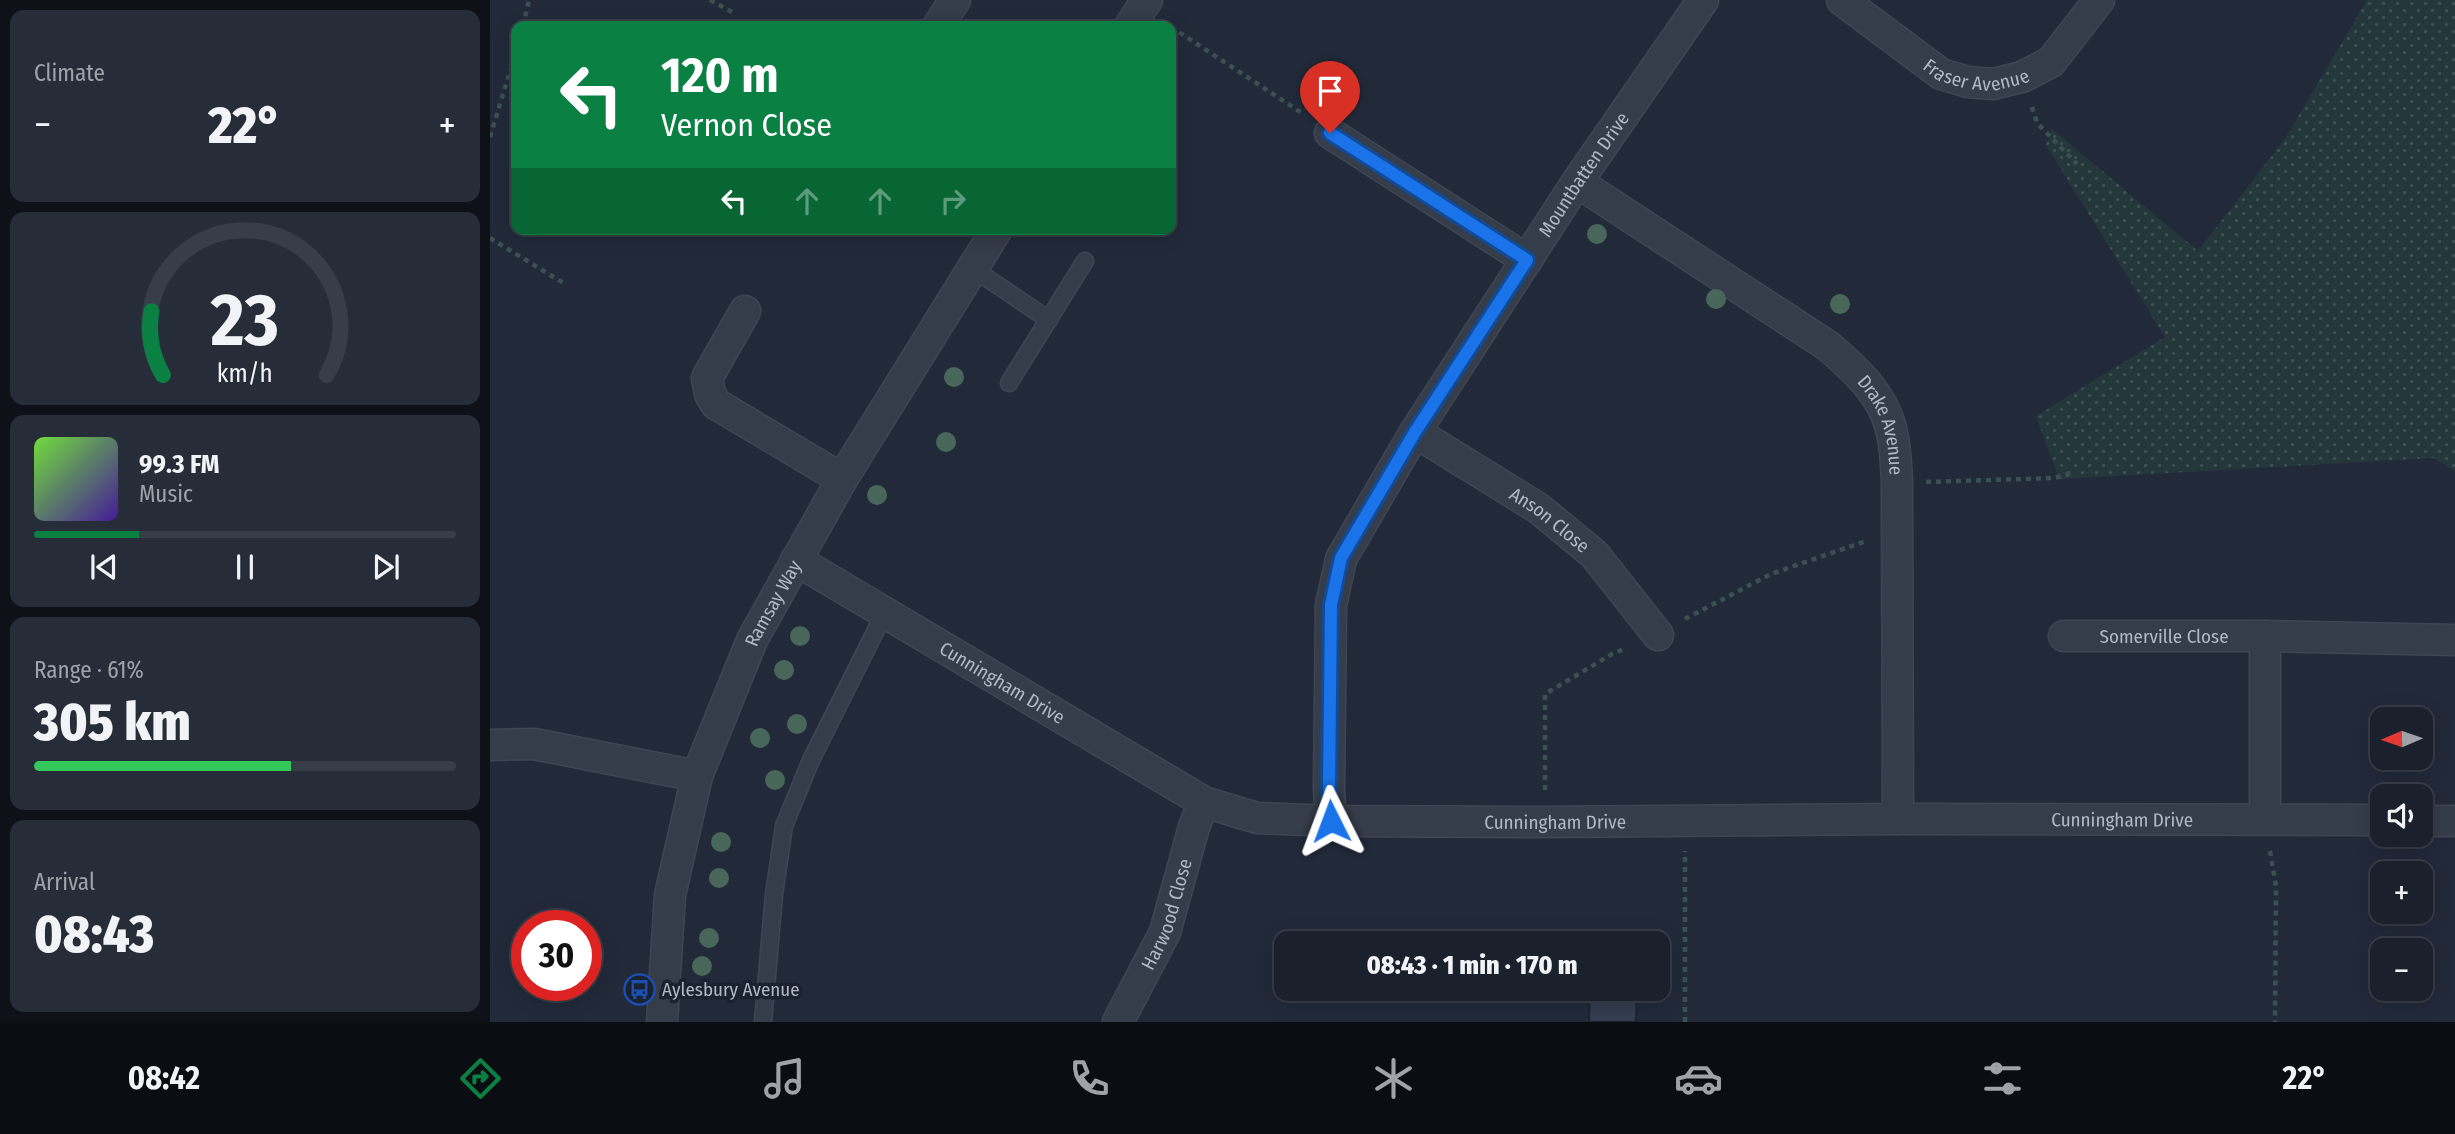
<!DOCTYPE html>
<meta charset="utf-8">
<style>
body{margin:0;font-family:"Fira Sans Condensed",sans-serif;background:#272d38;color:#f1f3f6;height:100vh;display:flex;flex-direction:column;font-size:26px;white-space:nowrap}
*{box-sizing:border-box;margin:0}
p{font-size:23px;color:#9fa3a9}
.icon{flex:none;width:38px;height:38px;fill:none;stroke:currentColor;stroke-width:2;stroke-linecap:round;stroke-linejoin:round}
.map{position:relative;flex:1;overflow:hidden}
.panel{display:flex;flex-direction:column;gap:10px;padding:10px;background:#0e1218;width:490px}
.panel>*{flex:none}
.banner{position:absolute;left:21px;top:21px;width:665px;height:214px;border-radius:14px;box-shadow:0 4px 18px #0003,0 0 0 2px #383e48;background:#0b8043;color:#fff;overflow:hidden}
.needle{width:46px;rotate:268deg}
.tools{position:absolute;left:1880px;top:707px;display:grid;gap:14px}
.tools a{display:grid;place-items:center;width:63px;height:63px;border-radius:14px;background:#1a202c;box-shadow:0 4px 18px #0003,0 0 0 2px #383e48;font-size:35px}
.speed{position:absolute;left:21px;top:910px;display:flex;gap:14px;font-size:35px;font-weight:700;text-align:center}
.speed>*{display:grid;place-content:center;width:91px;height:91px;border-radius:50%;background:#1a202c;box-shadow:0 4px 18px #0003,0 0 0 2px #383e48;line-height:1}
.speed .limit{border:10px solid #d22;background:#fff;color:#111}
.pin{position:absolute;display:grid;place-items:center;width:60px;height:60px;color:#fff;margin:-72px -30px;border-radius:50% 50% 50% 0;rotate:-45deg;box-shadow:0 0 7px #0007}
.pin .icon{rotate:45deg}
.me{position:absolute;width:77px;margin:-38px;rotate:357deg;stroke-linejoin:round;filter:drop-shadow(0 0 5px #0008)}
.turn{display:flex;align-items:center;gap:24px;height:147px;padding:0 35px;font-size:32px}
.turn .icon{width:91px;height:91px;stroke-width:2.5}
.turn b{display:block;font-size:49px;line-height:60px}
.lanes{display:flex;align-items:center;height:66px;padding:0 35px;background:#0003;justify-content:center;gap:35px;direction:ltr}
.lanes .off{opacity:.35}
.big{font-size:52px;font-weight:800;line-height:1.1}
.panel .tile{flex:1;display:flex;flex-direction:column;justify-content:center;gap:10px;min-width:0;padding:0 24px;border-radius:14px;background:#272d38}
.panel .dial{align-items:center;gap:0}
.dial svg{height:182px;overflow:visible;fill:none;stroke:#383e48;stroke-width:7;stroke-linecap:round;text-anchor:middle}
.dial text{fill:#f1f3f6;stroke:none}
.song{display:flex;align-items:center;gap:21px}
.cover{width:84px;height:84px;border-radius:10px;background:linear-gradient(135deg,hsl(100 70% 55%),hsl(260 70% 35%))}
.played{height:7px;border-radius:4px;background:linear-gradient(90deg,#0b8043 25%,#383e48 25%)}
.keys{display:flex;justify-content:space-around;direction:ltr}
.heat{display:flex;justify-content:space-between;align-items:center;font-size:38px;direction:ltr}
.charge{height:10px;border-radius:5px;background:linear-gradient(90deg,#34c759 61%,#383e48 0)}
.trip{position:absolute;left:784px;top:931px;width:396px;height:70px;border-radius:14px;background:#1a202c;box-shadow:0 4px 18px #0003,0 0 0 2px #383e48;font-weight:800;line-height:70px;text-align:center}
.dock{display:flex;height:112px;justify-content:space-around;align-items:center;background:#0a0d12;color:#9fa3a9}
.dock .icon{width:49px;height:49px}
.dock .selected{color:#0b8043}
.dock b{font-size:32px;color:#f1f3f6}
main{display:flex;flex:1;min-height:0}
.map>svg:first-child{display:block}
.grass{fill:url(#grass-dots)}
.building{fill:#343e50;stroke:#1d2431;stroke-width:2}
.lines{fill:none;stroke-linecap:round;stroke-linejoin:round}
.lane-casing{stroke:#3f4653;stroke-width:19}
.street-casing{stroke:#3f4653;stroke-width:33}
.path{stroke:#3c5053;stroke-width:4.5;stroke-dasharray:5 5;stroke-linecap:butt}
.lane{stroke:#353d4a;stroke-width:16}
.street{stroke:#353d4a;stroke-width:30}
.tree{fill:#48665a}
.route-casing{stroke:#114b97;stroke-width:18}
.route{stroke:#1a73e8;stroke-width:12}
.labels{text-anchor:middle;dominant-baseline:central;stroke-width:7;stroke-linejoin:round;paint-order:stroke}
.street-label{font-size:19px;fill:#b0b7c6;stroke:#1b222f}
.poi-label{font-size:19px;fill:#b0b7c6;stroke:#1b222f;text-anchor:start}
</style>
<main>
<section class="panel">
<div class="tile"><p>Climate</p>
<div class="heat"><a>−</a><b class="big">22°</b><a>+</a></div>
</div>
<div class="tile dial"><svg viewBox="0 0 100 80">
<path d="M14 69A42 42 0 1 1 86 69"/>
<path d="M14 69A42 42 0 0 1 9 41" stroke="#0b8043"/>
<text x="50" y="56" font-size="32" font-weight="700">23</text>
<text x="50" y="72" font-size="11">km/h</text>
</svg></div>
<div class="tile">
<div class="song"><i class="cover"></i><div><b>99.3 FM</b><p>Music</p></div></div>
<div class="played"></div>
<div class="keys"><svg class="icon" aria-label="previous" viewBox="0 0 24 24"><path d="M18 5L8 12l10 7zM5 5v14"/></svg><svg class="icon" aria-label="pause" viewBox="0 0 24 24"><path d="M8 5v14M16 5v14"/></svg><svg class="icon" aria-label="next" viewBox="0 0 24 24"><path d="M6 5l10 7-10 7zM19 5v14"/></svg></div>
</div>
<div class="tile"><p>Range · 61%</p><b class="big">305 km</b><div class="charge"></div></div>
<div class="tile"><p>Arrival</p><b class="big">08:43</b></div>
</section>
<div class="map">
<svg width="1965" height="1022" viewBox="0 0 1965 1022">
<defs>
<pattern id="grass-dots" width="8" height="8" patternUnits="userSpaceOnUse" patternTransform="scale(1.75)"><rect width="8" height="8" fill="#24373b"/><path d="M2 2h.1M6 6h.1" fill="none" stroke="#415256" stroke-width="1.8" stroke-linecap="round"/></pattern>
</defs>
<rect width="100%" height="100%" fill="#222a3a"/>
<path class="grass" d="M1877 0H1965V471L1943 458 1569 479 1546 416 1675 337 1556 145 1562 129 1708 251 1795 139Z"/>
<path class="building" d="M1100 989H1147L1146 1022H1099Z"/>
<g class="lines">
<defs>
<g id="lane">
<path d="M482 268 559 320"/>
<path d="M519 383 595 261"/>
<path d="M273 1022 284 895 294 826 321 760 394 614"/>
</g>
<g id="street">
<path id="s1" d="M1352 0 1451 74 1478 82 1503 84 1532 77 1561 62 1609 0"/>
<path d="M448 26 465 0"/>
<path d="M640 26 657 0"/>
<path d="M840 133 1037 260"/>
<path id="s2" d="M1087 182 1338 346C1366 370 1394 395 1402 433 1406 449 1406 467 1407 483L1408 819"/>
<path d="M255 311 217 378 220 394 226 404 352 479"/>
<path id="s3" d="M925 432 1048 508 1104 554 1168 635"/>
<path id="s4" d="M306 560 714 802 767 818 841 821 1054 822 1408 819 1892 820"/>
<path id="s5" d="M1574 636H1775L1965 640"/>
<path d="M0 745 44 744 207 776"/>
<path d="M1775 819V636"/>
<path id="s6" d="M841 821 839 789 841 605 851 559 925 432 1087 182 1213 0"/>
<path d="M1930 821H1965"/>
<path id="s7" d="M172 1022 180 895 207 776 262 640 352 479 507 229"/>
<path id="s8" d="M628 1022 675 932 704 827 714 802"/>
</g>
</defs>
<use href="#lane" class="lane-casing"/>
<use href="#street" class="street-casing"/>
<g class="path">
<path d="M220 0 244 13"/>
<path d="M33 26 39 0"/>
<path d="M681 27 815 115"/>
<path d="M1542 107 1547 123 1587 164"/>
<path d="M0 137 26 51"/>
<path d="M0 238 75 284"/>
<path d="M1436 482 1564 478 1583 473"/>
<path d="M1195 619 1281 574 1376 541"/>
<path d="M1055 790V694L1122 654 1137 648"/>
<path d="M1780 851 1786 886 1785 1022"/>
<path d="M1195 1022V851"/>
</g>
<use href="#lane" class="lane"/>
<use href="#street" class="street"/>
</g>
<g class="tree">
<circle cx="1107" cy="234" r="10"/>
<circle cx="1226" cy="299" r="10"/>
<circle cx="1350" cy="304" r="10"/>
<circle cx="464" cy="377" r="10"/>
<circle cx="456" cy="442" r="10"/>
<circle cx="387" cy="495" r="10"/>
<circle cx="310" cy="636" r="10"/>
<circle cx="294" cy="670" r="10"/>
<circle cx="307" cy="724" r="10"/>
<circle cx="270" cy="738" r="10"/>
<circle cx="285" cy="780" r="10"/>
<circle cx="231" cy="842" r="10"/>
<circle cx="229" cy="878" r="10"/>
<circle cx="219" cy="938" r="10"/>
<circle cx="212" cy="966" r="10"/>
</g>
<g class="lines">
<defs>
<path id="route" d="M840 133 1037 260 925 432 851 558 841 605 839 789 841 821"/>
</defs>
<use href="#route" class="route-casing"/>
<use href="#route" class="route"/>
</g>
<defs>
<symbol id="bus-ring" viewBox="-11 -11 22 22"><circle r="9.5" fill="#1b222f" stroke="#1a4fb4" stroke-width="1.5"/><path d="M-5-6H5V4H4V6H2V4H-2V6H-4V4H-5ZM-3.5-4V0h7V-4ZM-3.5 1.2v1.5H-2V1.2ZM2 1.2v1.5H3.5V1.2Z" fill="#1a4fb4"/></symbol>
</defs>
<g fill-rule="evenodd">
<use href="#bus-ring" x="132" y="972" width="35" height="35"/>
</g>
<g class="labels">
<g class="street-label">
<text stroke="none"><textPath href="#s1" startOffset="159">Fraser Avenue</textPath></text>
<text stroke="none"><textPath href="#s6" startOffset="718">Mountbatten Drive</textPath></text>
<text stroke="none"><textPath href="#s2" startOffset="399">Drake Avenue</textPath></text>
<text stroke="none"><textPath href="#s3" startOffset="161">Anson Close</textPath></text>
<text stroke="none"><textPath href="#s7" startOffset="438">Ramsay Way</textPath></text>
<text stroke="none"><textPath href="#s5" startOffset="100">Somerville Close</textPath></text>
<text stroke="none"><textPath href="#s4" startOffset="240">Cunningham Drive</textPath></text>
<text stroke="none"><textPath href="#s4" startOffset="1395">Cunningham Drive</textPath></text>
<text stroke="none"><textPath href="#s4" startOffset="828">Cunningham Drive</textPath></text>
<text stroke="none"><textPath href="#s8" startOffset="119">Harwood Close</textPath></text>
</g>
<g class="poi-label">
<text x="172" y="989">Aylesbury Avenue</text>
</g>
</g>
</svg>
<div class="tools">
<a><svg class="needle" viewBox="-14 -14 28 28"><path d="M0-13l5 13h-10z" fill="#e53935"/><path d="M0 13l5-13h-10z" fill="#9fa3a9"/></svg></a>
<a><svg class="icon" aria-label="sound" viewBox="0 0 24 24"><path d="M4 9h4l5-4v14l-5-4H4zM17 9q2 3 0 6"/></svg></a>
<a>+</a>
<a>−</a>
</div>
<div class="speed"><div class="limit">30</div></div>
<div class="pin" style="left:840px;top:133px;background:#d93025"><svg class="icon" aria-label="arrive" viewBox="0 0 24 24"><path d="M6 21V4h12l-3 4 3 4H6"/></svg></div>
<svg class="me" style="left:841px;top:821px" viewBox="-20 -20 40 40"><path d="M0-17L14 15 0 8-14 15z" fill="#1a73e8" stroke="#fff" stroke-width="4"/></svg>
<div class="trip">08:43 · 1 min · 170 m</div>
<div class="banner">
<div class="turn"><svg class="icon" aria-label="left" viewBox="0 0 24 24"><path d="M17 20v-9H6M10 6l-5 5 5 5"/></svg><div><b>120 m</b>Vernon Close</div></div>
<div class="lanes"><svg class="icon" aria-label="left" viewBox="0 0 24 24"><path d="M17 20v-9H6M10 6l-5 5 5 5"/></svg><svg class="icon off" aria-label="ahead" viewBox="0 0 24 24"><path d="M12 20V5M6 11l6-6 6 6"/></svg><svg class="icon off" aria-label="ahead" viewBox="0 0 24 24"><path d="M12 20V5M6 11l6-6 6 6"/></svg><svg class="icon off" aria-label="right" viewBox="0 0 24 24"><path d="M7 20v-9h11M14 6l5 5-5 5"/></svg></div>
</div>
</div>
</main>
<nav class="dock">
<b>08:42</b>
<svg class="icon selected" aria-label="directions" viewBox="0 0 24 24"><path d="M12 3l9 9-9 9-9-9zM9 14v-3h6M13 9l2 2-2 2"/></svg>
<svg class="icon" aria-label="music" viewBox="0 0 24 24"><path d="M9 18V5l10-2v13"/><circle cx="6" cy="18" r="3"/><circle cx="16" cy="16" r="3"/></svg>
<svg class="icon" aria-label="phone" viewBox="0 0 24 24"><path d="M5 4h4l2 5-3 2q2 4 5 5l2-3 5 2v4C11 20 4 13 5 4z"/></svg>
<svg class="icon" aria-label="climate" viewBox="0 0 24 24"><path d="M12 3v18M4 7l16 10M4 17L20 7"/></svg>
<svg class="icon" aria-label="car" viewBox="0 0 24 24"><path d="M5 17H2v-5l4-1 3-4h7l3 4 3 1v5h-3M9 17h6M6 11h13"/><circle cx="7" cy="17" r="2"/><circle cx="17" cy="17" r="2"/></svg>
<svg class="icon" aria-label="filters" viewBox="0 0 24 24"><path d="M4 7h16M4 17h16"/><circle cx="9" cy="7" r="2"/><circle cx="15" cy="17" r="2"/></svg>
<b>22°</b>
</nav>
